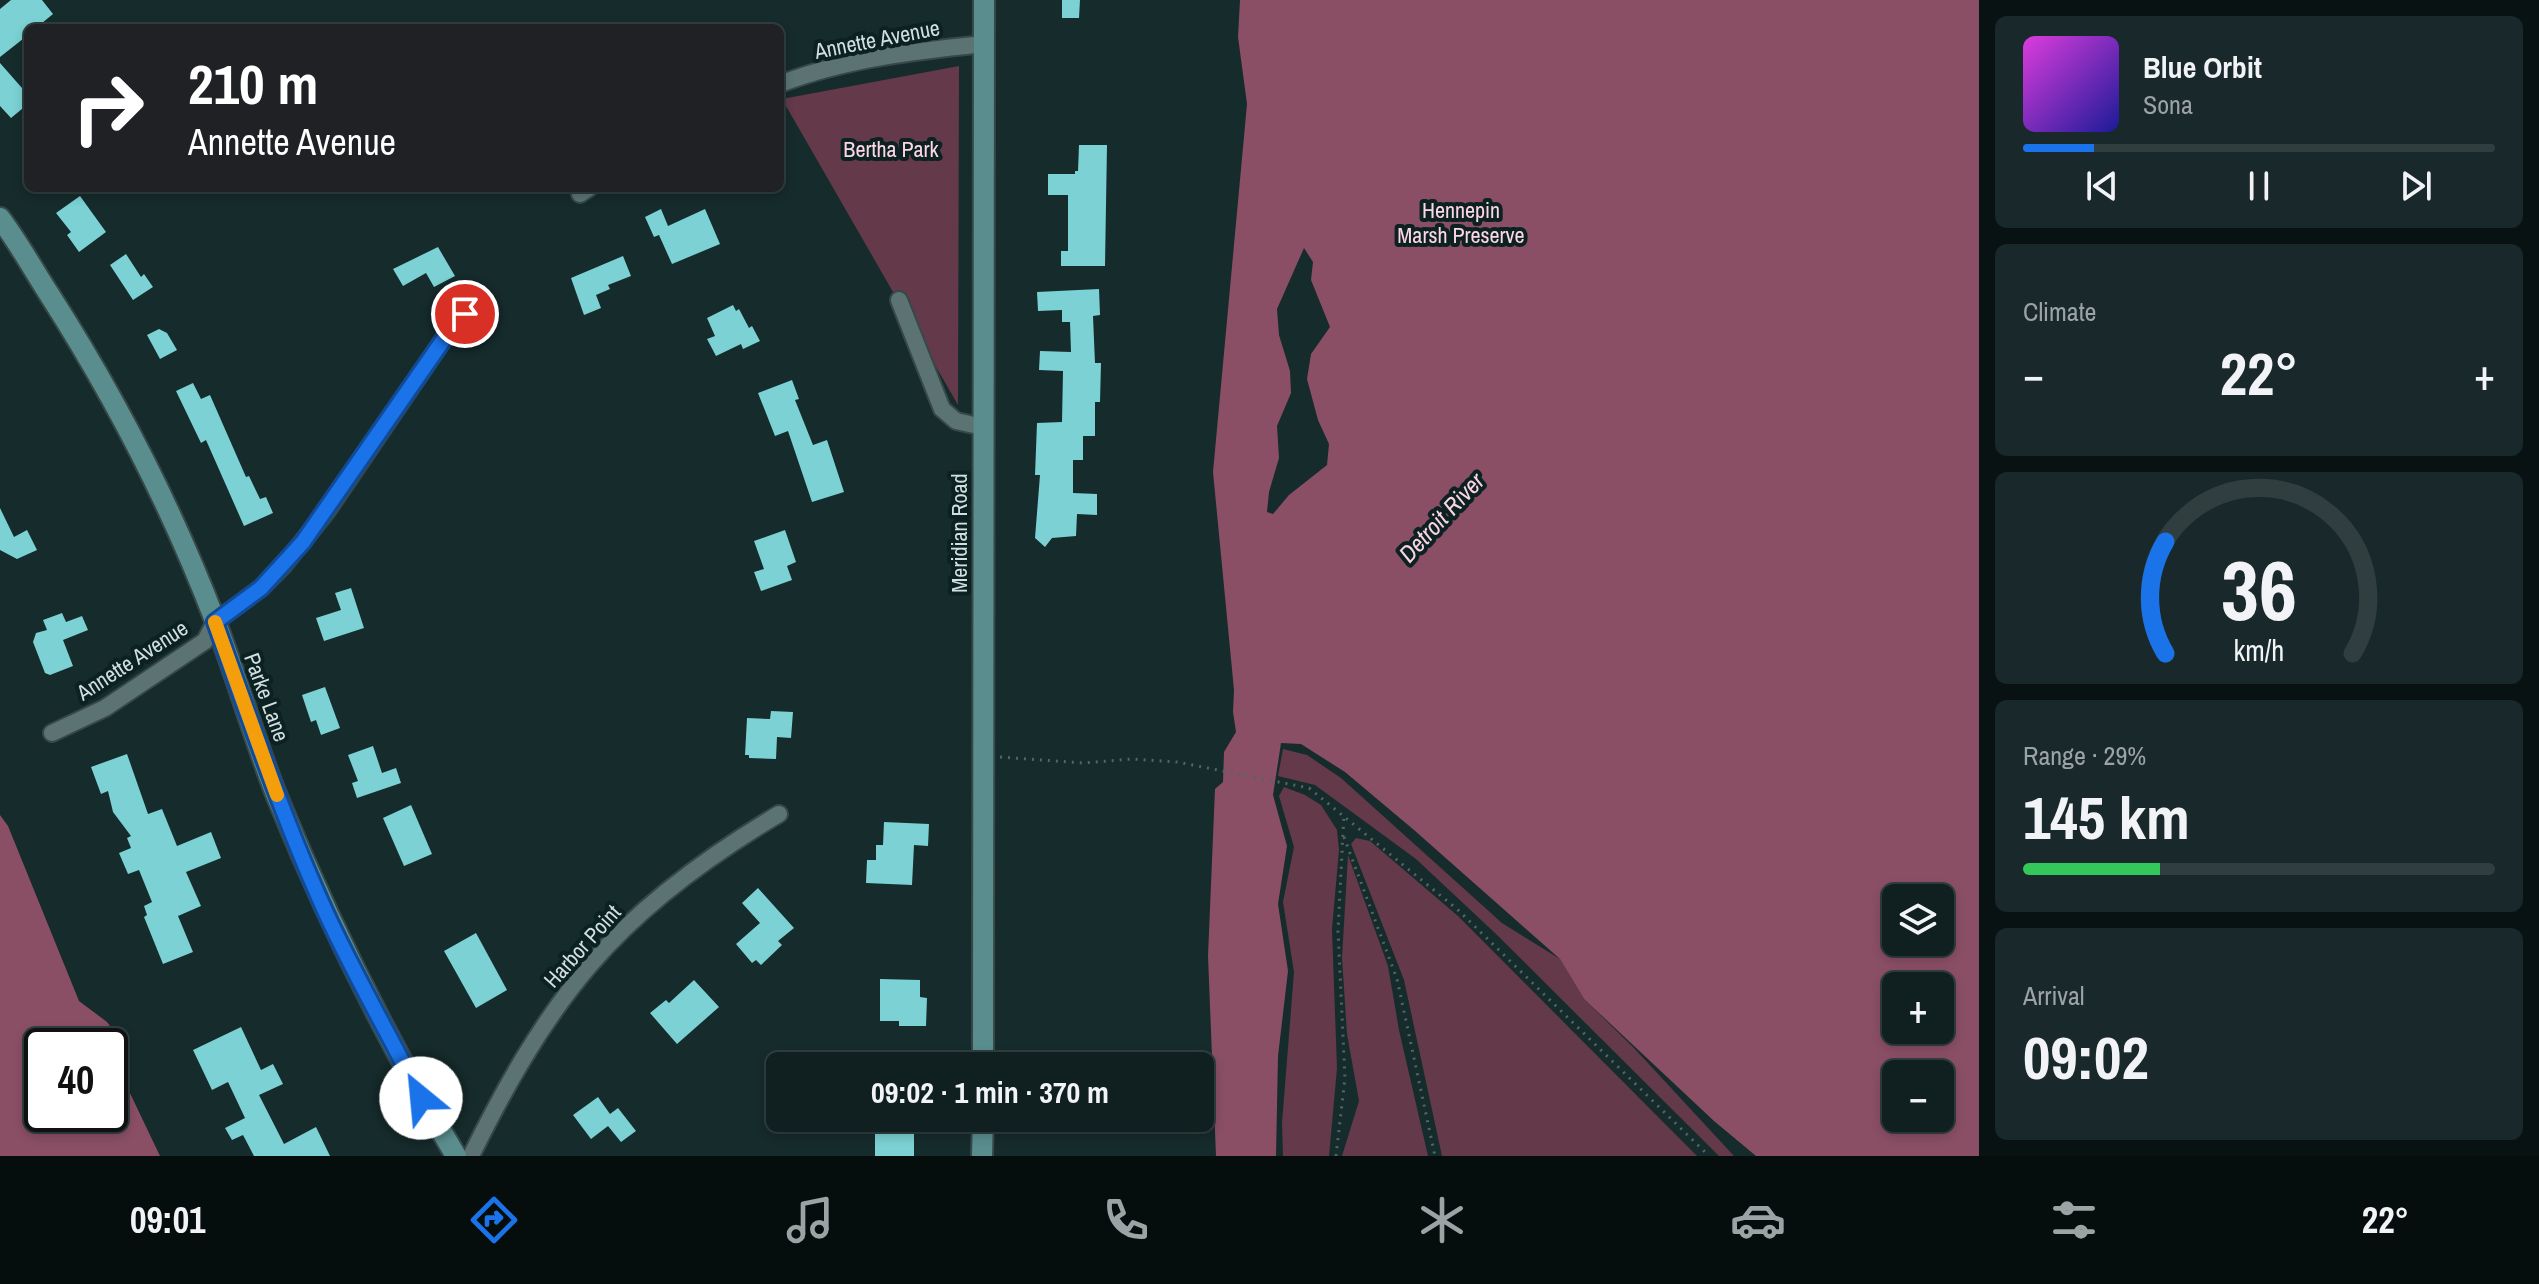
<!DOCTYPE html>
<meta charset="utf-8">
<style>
body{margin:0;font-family:"Archivo Narrow",sans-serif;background:#19282a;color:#f1f3f6;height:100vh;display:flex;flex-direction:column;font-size:30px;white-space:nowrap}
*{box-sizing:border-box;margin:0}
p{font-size:26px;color:#9ca3a5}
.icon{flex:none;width:44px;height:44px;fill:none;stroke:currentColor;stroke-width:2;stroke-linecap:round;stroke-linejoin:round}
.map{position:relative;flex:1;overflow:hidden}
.side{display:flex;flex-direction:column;gap:16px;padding:16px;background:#091212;width:560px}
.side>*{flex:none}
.banner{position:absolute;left:24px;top:24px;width:760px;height:168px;border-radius:12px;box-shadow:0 4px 12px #0003,0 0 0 2px #303e3f;background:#202124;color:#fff;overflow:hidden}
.fabs{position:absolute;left:1882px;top:884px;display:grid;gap:16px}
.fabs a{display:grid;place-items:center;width:72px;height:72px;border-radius:12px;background:#102021;box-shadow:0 4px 12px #0003,0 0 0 2px #303e3f;font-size:40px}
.speed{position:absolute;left:24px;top:1028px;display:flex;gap:16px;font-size:40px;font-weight:700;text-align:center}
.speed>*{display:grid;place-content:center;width:104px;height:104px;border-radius:50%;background:#102021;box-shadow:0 4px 12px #0003,0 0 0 2px #303e3f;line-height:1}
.speed .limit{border:4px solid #111;border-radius:12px;background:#fff;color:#111}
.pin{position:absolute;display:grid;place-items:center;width:68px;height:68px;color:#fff;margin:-34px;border:4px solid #fff;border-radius:50%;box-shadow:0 2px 8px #0007}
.me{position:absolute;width:88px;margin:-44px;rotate:332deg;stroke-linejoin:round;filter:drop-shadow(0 0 6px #0008)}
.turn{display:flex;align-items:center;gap:28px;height:168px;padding:0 32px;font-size:36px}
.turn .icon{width:104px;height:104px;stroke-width:2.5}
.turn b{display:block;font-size:56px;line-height:68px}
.big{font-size:60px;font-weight:700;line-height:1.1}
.side .card{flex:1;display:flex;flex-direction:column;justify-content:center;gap:12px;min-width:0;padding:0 28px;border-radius:12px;background:#19282a}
.side .dial{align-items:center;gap:0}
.dial svg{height:208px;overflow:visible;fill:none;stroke:#303e3f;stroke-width:7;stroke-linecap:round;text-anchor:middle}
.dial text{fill:#f1f3f6;stroke:none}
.song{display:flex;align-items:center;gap:24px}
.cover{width:96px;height:96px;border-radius:12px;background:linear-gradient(135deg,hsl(300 70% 55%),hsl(240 70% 35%))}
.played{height:8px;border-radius:4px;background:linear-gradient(90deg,#1a73e8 15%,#303e3f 15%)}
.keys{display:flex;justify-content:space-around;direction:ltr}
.heat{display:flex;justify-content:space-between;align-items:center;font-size:44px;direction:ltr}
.charge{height:12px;border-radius:6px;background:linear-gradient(90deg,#34c759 29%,#303e3f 0)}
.trip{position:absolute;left:766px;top:1052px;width:448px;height:80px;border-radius:12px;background:#102021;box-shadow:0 4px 12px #0003,0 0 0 2px #303e3f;font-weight:700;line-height:80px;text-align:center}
.tabs{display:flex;height:128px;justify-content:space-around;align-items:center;background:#060d0d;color:#9ca3a5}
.tabs .icon{width:56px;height:56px}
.tabs .current{color:#1a73e8}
.tabs b{font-size:36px;color:#f1f3f6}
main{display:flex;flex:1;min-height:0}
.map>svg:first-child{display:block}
.green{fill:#643949}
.water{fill:#8a4f65;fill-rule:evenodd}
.building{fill:#7bd1d3}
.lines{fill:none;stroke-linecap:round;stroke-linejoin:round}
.street-casing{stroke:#374849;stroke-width:20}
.secondary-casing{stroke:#374849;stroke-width:24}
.path{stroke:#536666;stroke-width:3;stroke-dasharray:2 6;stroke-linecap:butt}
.street{stroke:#5b7373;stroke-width:16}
.secondary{stroke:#5a8d8e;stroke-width:20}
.route-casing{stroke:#114b97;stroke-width:20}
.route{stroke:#1a73e8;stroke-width:14}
.slow{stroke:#f59e0b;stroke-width:14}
.labels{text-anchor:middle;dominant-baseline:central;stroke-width:8;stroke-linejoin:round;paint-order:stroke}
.street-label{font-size:22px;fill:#d2dfdf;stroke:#0c2122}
.park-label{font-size:22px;fill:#fed7e4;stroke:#0c2122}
.water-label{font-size:24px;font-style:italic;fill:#fbd5e1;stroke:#0c2122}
</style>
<main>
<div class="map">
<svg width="1979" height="1156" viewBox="0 0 1979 1156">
<rect width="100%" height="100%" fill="#162b2c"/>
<g class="green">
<path d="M959 66 958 405 782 99Z"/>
<path d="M1283 749 1307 755 1341 778 1502 923 1560 959 1584 999 1634 1048 1734 1156H1719L1496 934 1416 859 1315 785 1278 776Z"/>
<path d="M1284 787 1305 795 1321 805 1337 830 1339 850 1332 929 1337 1068 1329 1156H1283L1282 1123 1294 972 1283 902 1294 847 1279 796Z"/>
<path d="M1356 838 1370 841 1458 916 1697 1156H1442L1404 980 1351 844Z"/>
<path d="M1348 855 1388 966 1399 1030 1428 1156H1342L1359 1101 1347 1034 1342 958Z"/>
</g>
<g class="water">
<path d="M1240 0H1979V1156H1756L1714 1121 1584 999 1560 959 1414 830 1345 772 1301 744 1281 743 1273 795 1287 846 1278 904 1288 971 1278 1056 1276 1156H1216L1208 956 1215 789 1223 782 1224 752 1236 732 1233 712 1234 690 1213 472 1247 104 1238 37ZM1304 248 1313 262 1311 280 1330 327 1311 354 1307 379 1318 420 1329 444 1327 465 1289 495 1273 514 1267 512 1269 492 1279 458 1277 426 1291 393 1290 371 1279 335 1277 309ZM1896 898H1940V942H1896ZM1896 986H1940V1030H1896ZM1896 1074H1940V1118H1896Z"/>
<path d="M0 815 8 826 79 1001 107 1022 122 1042 118 1068 160 1156H0ZM42 1046H110V1114H42Z"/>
</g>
<g class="building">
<path d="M11 0H42L53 14 36 28H28V35L0 57V9Z"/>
<path d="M1062 0H1080L1079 18H1062Z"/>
<path d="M0 63 22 88 28 83V104L11 118 0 106Z"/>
<path d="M1079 145H1107L1105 266H1061V251H1068V195H1048V174H1075V171H1078Z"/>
<path d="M80 196 106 232 79 252 67 235 71 232 56 213Z"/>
<path d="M661 209 668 226 705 209 720 244 672 264 659 235 654 237 645 217Z"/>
<path d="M438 247 455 276 434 287 426 273 403 286 393 269Z"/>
<path d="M126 254 141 277 144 274 153 287 133 300 110 265Z"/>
<path d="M623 256 631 276 608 285 610 289 596 295 601 308 584 315 571 278Z"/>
<path d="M1099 289 1100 315 1093 316 1095 363H1101L1100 402H1095V436H1083V460H1073V493L1097 494V515L1077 514 1076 536 1052 538 1045 547 1035 538 1040 475H1035L1037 423 1062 422 1063 371 1039 370 1040 351 1071 352 1070 322H1062V310L1038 311 1037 292Z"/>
<path d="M733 305 736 311 739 309 749 328 752 326 760 341 743 349 741 344 716 356 707 339 715 336 707 318Z"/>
<path d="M159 329 167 333 177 350 160 359 147 335Z"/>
<path d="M792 380 799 399 795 400 813 445 827 440 844 492 812 502 788 431 775 436 758 393Z"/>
<path d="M193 383 201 399 210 395 246 477 249 476 260 499 266 497 273 513 244 526 206 440 201 443 176 391Z"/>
<path d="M0 508 14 537 27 530 37 550 17 559 0 550Z"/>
<path d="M785 530 796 562 787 566 792 580 761 591 754 572 764 569 754 541Z"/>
<path d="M351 588 364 628 324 641 316 618 341 610 335 593Z"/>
<path d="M62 613 66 622 82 616 88 630 63 640 73 666 50 675 45 673 33 642 36 633 47 630 43 620Z"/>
<path d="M325 687 340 728 321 735 316 720 311 722 302 695Z"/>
<path d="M771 711 793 712 791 738 777 737 776 759 749 758V755H745L747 718 770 719Z"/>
<path d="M373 746 382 773 396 768 401 783 357 798 352 783 358 781 348 755Z"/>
<path d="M127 754 148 814 162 809 177 846 211 832 221 858 186 872 201 906 178 916 193 952 163 964 144 917 147 915 144 906 152 902 139 870 128 874 119 853 131 848 127 838 131 836 113 812 108 791 101 794 91 767Z"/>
<path d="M411 805 432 854 404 866 383 818Z"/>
<path d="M884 822 929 824 928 846 914 845 912 885 866 883 867 860H876V845H883Z"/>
<path d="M758 888 794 928 778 941 782 945 761 965 756 960 752 963 736 944 760 923 742 903Z"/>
<path d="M476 933 507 990 476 1008 444 951Z"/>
<path d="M880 979 920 980V997L927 998 926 1026H899V1021H880Z"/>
<path d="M694 980 719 1007 677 1044 650 1013 666 1000 669 1003Z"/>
<path d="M241 1027 261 1070 273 1064 283 1084 259 1095 284 1144 316 1127 330 1156H254L243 1135 232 1140 225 1128 245 1118 228 1082 212 1090 193 1050Z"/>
<rect x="901" y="1051" width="22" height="15"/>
<path d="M598 1097 610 1114 618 1108 636 1131 621 1142 608 1126 591 1139 573 1115Z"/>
<rect x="875" y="1123" width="39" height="33"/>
</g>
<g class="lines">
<defs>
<g id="street">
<path d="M780 84C845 59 915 51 984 44"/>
<path d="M580 194 589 188"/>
<path d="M899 300 942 409 956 421 983 427"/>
<path d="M52 733 105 708 205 641 215 622 261 588 283 566 327 511 446 336 465 314"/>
<path d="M471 1156C504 1089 541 1022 590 965 643 903 710 855 779 814"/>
</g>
<g id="secondary">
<path d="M0 218C18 242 33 269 49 294 115 397 172 508 216 623 238 681 255 742 278 799 329 923 387 1041 456 1156"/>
<path d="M983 1066 984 0"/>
<path d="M982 1156 983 1118"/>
</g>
</defs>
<use href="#street" class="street-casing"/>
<use href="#secondary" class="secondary-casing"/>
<g class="path">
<path d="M1000 757 1083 763 1132 759 1177 762 1309 788 1457 909 1709 1156"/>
<path d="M1344 837 1397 979 1435 1156"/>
<path d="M1336 1156 1345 1078 1338 931 1344 814"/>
</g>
<use href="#street" class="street"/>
<use href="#secondary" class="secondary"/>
</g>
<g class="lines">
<defs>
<path id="route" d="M421 1098C390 1036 355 976 326 913 283 819 250 720 215 622L261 588 303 542 446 336 465 314"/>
</defs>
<use href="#route" class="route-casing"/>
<use href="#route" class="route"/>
<path class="slow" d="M215 622 277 795"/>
</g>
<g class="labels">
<g class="street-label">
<text transform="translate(877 39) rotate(-11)">Annette Avenue</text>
<text transform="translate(959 533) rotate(-90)">Meridian Road</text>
<text transform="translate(132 660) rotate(-33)">Annette Avenue</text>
<text transform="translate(267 697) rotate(70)">Parke Lane</text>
<text transform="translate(582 946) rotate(-48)">Harbor Point</text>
</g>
<g class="park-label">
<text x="891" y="149">Bertha Park</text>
<text x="1461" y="210">Hennepin<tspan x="1461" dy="25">Marsh Preserve</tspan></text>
</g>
<g class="water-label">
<text transform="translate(1441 517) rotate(-47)">Detroit River</text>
</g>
</g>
</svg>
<div class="fabs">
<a><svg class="icon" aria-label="layers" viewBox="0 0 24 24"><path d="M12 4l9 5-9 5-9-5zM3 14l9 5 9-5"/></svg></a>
<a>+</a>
<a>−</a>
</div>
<div class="speed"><div class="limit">40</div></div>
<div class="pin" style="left:465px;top:314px;background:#d93025"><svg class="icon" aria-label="arrive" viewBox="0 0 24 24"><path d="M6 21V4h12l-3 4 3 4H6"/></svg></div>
<svg class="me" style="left:421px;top:1098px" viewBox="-20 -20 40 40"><circle r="19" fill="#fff"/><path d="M0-13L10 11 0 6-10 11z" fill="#1a73e8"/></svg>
<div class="trip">09:02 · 1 min · 370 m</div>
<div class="banner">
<div class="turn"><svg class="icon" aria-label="right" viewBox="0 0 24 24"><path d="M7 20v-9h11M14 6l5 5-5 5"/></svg><div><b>210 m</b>Annette Avenue</div></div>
</div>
</div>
<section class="side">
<div class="card">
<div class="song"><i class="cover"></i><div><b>Blue Orbit</b><p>Sona</p></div></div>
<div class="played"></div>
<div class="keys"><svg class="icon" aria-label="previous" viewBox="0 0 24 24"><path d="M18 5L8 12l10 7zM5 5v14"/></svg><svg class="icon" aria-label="pause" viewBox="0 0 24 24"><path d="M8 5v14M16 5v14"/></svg><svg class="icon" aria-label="next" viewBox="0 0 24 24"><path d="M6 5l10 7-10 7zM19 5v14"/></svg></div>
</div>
<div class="card"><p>Climate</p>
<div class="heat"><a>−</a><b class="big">22°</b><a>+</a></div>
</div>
<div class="card dial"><svg viewBox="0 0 100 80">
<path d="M14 69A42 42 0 1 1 86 69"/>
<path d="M14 69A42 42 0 0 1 14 26" stroke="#1a73e8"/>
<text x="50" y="56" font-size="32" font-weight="700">36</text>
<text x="50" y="72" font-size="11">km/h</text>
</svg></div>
<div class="card"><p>Range · 29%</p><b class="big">145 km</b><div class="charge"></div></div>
<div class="card"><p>Arrival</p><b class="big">09:02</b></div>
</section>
</main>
<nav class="tabs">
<b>09:01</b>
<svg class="icon current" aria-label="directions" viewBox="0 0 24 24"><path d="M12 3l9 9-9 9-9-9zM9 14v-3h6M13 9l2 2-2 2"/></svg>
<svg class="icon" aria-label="music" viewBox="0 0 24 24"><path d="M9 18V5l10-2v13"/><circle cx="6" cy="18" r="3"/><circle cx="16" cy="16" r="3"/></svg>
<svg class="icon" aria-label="phone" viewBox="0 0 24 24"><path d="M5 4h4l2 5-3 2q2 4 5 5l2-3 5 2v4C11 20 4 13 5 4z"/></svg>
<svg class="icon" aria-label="climate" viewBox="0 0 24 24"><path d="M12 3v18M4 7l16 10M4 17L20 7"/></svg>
<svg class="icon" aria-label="car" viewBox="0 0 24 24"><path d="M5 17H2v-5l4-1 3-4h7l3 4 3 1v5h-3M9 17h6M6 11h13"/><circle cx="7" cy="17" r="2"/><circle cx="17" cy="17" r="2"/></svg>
<svg class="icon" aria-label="filters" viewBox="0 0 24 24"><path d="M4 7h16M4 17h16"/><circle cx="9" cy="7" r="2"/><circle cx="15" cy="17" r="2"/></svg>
<b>22°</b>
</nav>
